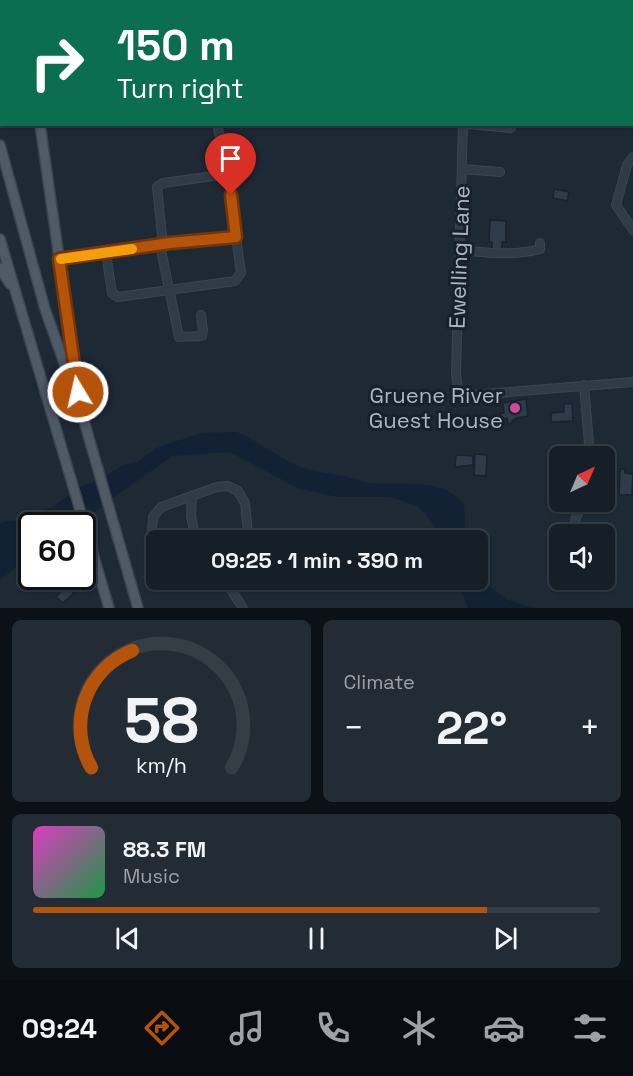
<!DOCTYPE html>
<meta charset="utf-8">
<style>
body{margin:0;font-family:"Space Grotesk",sans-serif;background:#232c34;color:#f1f3f6;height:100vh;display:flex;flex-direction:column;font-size:22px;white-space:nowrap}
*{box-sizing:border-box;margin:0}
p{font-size:20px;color:#9ea2a8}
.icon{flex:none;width:33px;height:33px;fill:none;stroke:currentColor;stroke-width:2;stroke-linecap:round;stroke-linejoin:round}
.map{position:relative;height:608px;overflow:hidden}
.drawer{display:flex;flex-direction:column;gap:12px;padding:12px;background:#0c1116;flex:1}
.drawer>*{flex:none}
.hud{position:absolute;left:0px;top:0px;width:633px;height:126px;box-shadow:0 2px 4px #0004,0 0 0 2px #353d45;background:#0b6e4f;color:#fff;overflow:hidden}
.needle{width:39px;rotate:44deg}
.buttons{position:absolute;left:549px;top:446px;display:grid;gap:12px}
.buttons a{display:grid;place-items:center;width:66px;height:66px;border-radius:9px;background:#161f28;box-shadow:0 2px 4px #0004,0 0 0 2px #353d45;font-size:30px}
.speed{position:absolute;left:18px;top:512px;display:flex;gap:12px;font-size:30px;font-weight:700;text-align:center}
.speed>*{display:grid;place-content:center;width:78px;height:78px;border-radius:50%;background:#161f28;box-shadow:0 2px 4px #0004,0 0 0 2px #353d45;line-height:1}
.speed .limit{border:3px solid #111;border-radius:9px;background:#fff;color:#111}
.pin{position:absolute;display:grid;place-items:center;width:51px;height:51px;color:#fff;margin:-62px -26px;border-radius:50% 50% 50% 0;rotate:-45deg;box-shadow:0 0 6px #0007}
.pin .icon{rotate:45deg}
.me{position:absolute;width:66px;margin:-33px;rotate:351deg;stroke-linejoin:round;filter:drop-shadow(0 0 4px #0008)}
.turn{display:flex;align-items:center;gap:21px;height:126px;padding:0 18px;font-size:27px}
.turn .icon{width:78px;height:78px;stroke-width:2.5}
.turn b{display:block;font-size:42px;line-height:51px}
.big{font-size:45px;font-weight:700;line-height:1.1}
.drawer .card{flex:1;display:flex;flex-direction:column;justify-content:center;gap:9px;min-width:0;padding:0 21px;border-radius:9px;background:#232c34}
.drawer .dial{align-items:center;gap:0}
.dial svg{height:156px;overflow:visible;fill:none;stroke:#353d45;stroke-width:7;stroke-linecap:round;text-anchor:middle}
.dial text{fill:#f1f3f6;stroke:none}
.song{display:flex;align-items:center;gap:18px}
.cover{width:72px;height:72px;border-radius:9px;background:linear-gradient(135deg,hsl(310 70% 55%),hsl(140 70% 35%))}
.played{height:6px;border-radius:3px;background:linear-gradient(90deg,#b45309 80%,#353d45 80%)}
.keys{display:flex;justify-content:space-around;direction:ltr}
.heat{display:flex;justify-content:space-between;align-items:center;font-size:33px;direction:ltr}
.drawer .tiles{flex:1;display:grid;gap:12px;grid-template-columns:1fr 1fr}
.card:last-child{grid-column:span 2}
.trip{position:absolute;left:146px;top:530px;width:342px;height:60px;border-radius:9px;background:#161f28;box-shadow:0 2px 4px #0004,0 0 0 2px #353d45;font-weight:700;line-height:60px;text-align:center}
.tabs{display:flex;height:96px;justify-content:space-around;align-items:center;background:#090c10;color:#9ea2a8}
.tabs .icon{width:42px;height:42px}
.tabs .active{color:#b45309}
.tabs b{font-size:27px;color:#f1f3f6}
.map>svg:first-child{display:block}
.water{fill:#122133}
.building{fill:#2d3b4a;stroke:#19222d;stroke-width:1.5}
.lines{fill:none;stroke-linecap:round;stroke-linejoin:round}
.minor-casing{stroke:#3b4450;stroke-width:10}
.major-casing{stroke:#3b4450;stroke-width:12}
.minor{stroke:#313b47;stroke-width:8}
.major{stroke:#4f5a67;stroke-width:9}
.route-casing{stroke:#753606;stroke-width:15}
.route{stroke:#b45309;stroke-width:10}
.slow{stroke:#f59e0b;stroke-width:10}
.hotel-dot{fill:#d1479c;stroke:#17202b;stroke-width:2}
.labels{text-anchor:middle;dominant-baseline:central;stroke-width:6;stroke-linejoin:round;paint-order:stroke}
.street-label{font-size:22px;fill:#abb6c4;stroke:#17202b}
.poi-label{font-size:22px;fill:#abb6c4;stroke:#17202b;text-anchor:end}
</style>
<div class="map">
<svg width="633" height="608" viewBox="0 0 633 608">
<rect width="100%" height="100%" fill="#1e2936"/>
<g class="water">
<path d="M237 432C258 442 276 456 298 466 312 472 328 473 343 476 350 477 357 481 365 482 398 488 442 474 464 505L466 540H441L431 521 418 506 389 497H337L298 488 230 452 172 456 103 505 79 525H32L31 556 0 580V524L3 522 28 519 47 508 53 507 81 486 98 481 122 466 137 462 158 447 202 433Z"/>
<path d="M477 573 488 585 508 600 533 608H468L458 579H477Z"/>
</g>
<g class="building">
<path d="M554 189 569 192 567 201 553 198Z"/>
<path d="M490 220 506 221V242H502V249H492V242H489Z"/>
<path d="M526 399 528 416 517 418 512 421V423L508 424 507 418 501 419 500 413H504L503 403Z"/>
<path d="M564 404H572L573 421 551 422V413L564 412Z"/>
<path d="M475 454 487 455 486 476 474 475Z"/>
<path d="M456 455 473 456V465L455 467Z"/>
<path d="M620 469H625V473L633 474 632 495H619Z"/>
<path d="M67 586 74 593 63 603 56 597Z"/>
</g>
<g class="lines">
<defs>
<g id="minor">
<path d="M465 0V2"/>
<path d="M206 2V0"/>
<path d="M217 124 228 174"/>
<path d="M463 124 456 372 458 389 465 394 472 395 633 382"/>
<path d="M468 124 511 128"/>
<path d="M633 157 627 165 616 205 633 230"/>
<path d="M462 169 500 172"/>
<path d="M160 245 179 337 202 336 203 330 201 315"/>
<path d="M163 245 157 187 163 183 228 174 236 237"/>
<path d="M460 250C486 253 514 256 540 249V243"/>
<path d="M59 259C96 254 133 249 170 243L236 237 241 273 235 281 118 297 112 293 106 253"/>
<path d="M584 385 590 456"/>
<path d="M192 496 191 516 196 540"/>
<path d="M573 534 576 517 585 501"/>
<path d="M157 540 152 529 153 517 161 507 217 487 228 486 238 491 245 503 248 533 246 540"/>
<path d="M227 579 228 585 243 608"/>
<path d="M571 587 572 579"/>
</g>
<g id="major">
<path d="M11 0V2"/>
<path d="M40 124 78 391"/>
<path d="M0 145 45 309 82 414 138 608"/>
<path d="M0 239 109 608"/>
<path d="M0 268 10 284"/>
</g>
</defs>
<use href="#minor" class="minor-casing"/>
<use href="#major" class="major-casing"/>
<use href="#minor" class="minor"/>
<use href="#major" class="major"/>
</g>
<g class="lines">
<defs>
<path id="route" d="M78 392 59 259 170 243 236 237 231 195"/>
</defs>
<use href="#route" class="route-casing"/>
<use href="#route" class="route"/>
<path class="slow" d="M61 259 132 249"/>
</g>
<circle class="hotel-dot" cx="515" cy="408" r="6"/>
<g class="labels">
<g class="street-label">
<text transform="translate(459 257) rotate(-88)">Ewelling Lane</text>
</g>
<g class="poi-label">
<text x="503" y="395">Gruene River<tspan x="503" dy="25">Guest House</tspan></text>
</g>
</g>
</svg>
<div class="buttons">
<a><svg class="needle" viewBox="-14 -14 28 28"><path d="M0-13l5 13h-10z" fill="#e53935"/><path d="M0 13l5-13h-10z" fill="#9ea2a8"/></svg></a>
<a><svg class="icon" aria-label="sound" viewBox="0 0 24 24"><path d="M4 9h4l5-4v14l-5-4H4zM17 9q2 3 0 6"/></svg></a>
</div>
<div class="speed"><div class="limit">60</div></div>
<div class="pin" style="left:231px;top:195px;background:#d93025"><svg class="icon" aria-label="arrive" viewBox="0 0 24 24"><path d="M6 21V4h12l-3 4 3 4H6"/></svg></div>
<svg class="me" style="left:78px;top:392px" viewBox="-20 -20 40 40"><circle r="17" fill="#b45309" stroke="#fff" stroke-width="3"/><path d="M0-11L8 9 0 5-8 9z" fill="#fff"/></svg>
<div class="trip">09:25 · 1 min · 390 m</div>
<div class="hud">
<div class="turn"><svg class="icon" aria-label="right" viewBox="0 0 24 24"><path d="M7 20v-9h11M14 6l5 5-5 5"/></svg><div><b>150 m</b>Turn right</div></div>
</div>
</div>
<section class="drawer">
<div class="tiles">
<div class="card dial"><svg viewBox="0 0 100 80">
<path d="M14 69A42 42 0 1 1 86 69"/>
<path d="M14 69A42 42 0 0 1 35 9" stroke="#b45309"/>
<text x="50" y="56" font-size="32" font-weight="700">58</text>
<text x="50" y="72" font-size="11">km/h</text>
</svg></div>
<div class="card"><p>Climate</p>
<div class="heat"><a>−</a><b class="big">22°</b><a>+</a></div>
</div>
<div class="card">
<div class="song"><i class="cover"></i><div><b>88.3 FM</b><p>Music</p></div></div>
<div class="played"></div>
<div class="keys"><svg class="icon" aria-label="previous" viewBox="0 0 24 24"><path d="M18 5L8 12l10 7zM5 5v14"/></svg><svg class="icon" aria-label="pause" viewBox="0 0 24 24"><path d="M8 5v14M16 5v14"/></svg><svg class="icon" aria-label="next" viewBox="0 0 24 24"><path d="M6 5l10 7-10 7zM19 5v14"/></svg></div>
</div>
</div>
</section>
<nav class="tabs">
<b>09:24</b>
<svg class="icon active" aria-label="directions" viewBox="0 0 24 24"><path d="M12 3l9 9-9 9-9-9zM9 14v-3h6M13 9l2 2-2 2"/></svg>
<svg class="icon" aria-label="music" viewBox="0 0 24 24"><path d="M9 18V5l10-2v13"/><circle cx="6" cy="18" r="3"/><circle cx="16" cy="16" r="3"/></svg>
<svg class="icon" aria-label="phone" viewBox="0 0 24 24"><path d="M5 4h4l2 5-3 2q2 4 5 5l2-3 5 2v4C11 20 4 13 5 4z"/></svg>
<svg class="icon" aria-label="climate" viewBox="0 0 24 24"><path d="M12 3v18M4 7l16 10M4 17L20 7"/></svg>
<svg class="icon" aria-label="car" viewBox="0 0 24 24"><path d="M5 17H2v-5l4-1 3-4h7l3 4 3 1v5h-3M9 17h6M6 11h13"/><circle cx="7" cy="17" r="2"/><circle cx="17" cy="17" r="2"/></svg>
<svg class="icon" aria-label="filters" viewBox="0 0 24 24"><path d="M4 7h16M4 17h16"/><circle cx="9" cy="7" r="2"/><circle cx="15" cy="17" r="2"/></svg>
</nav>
